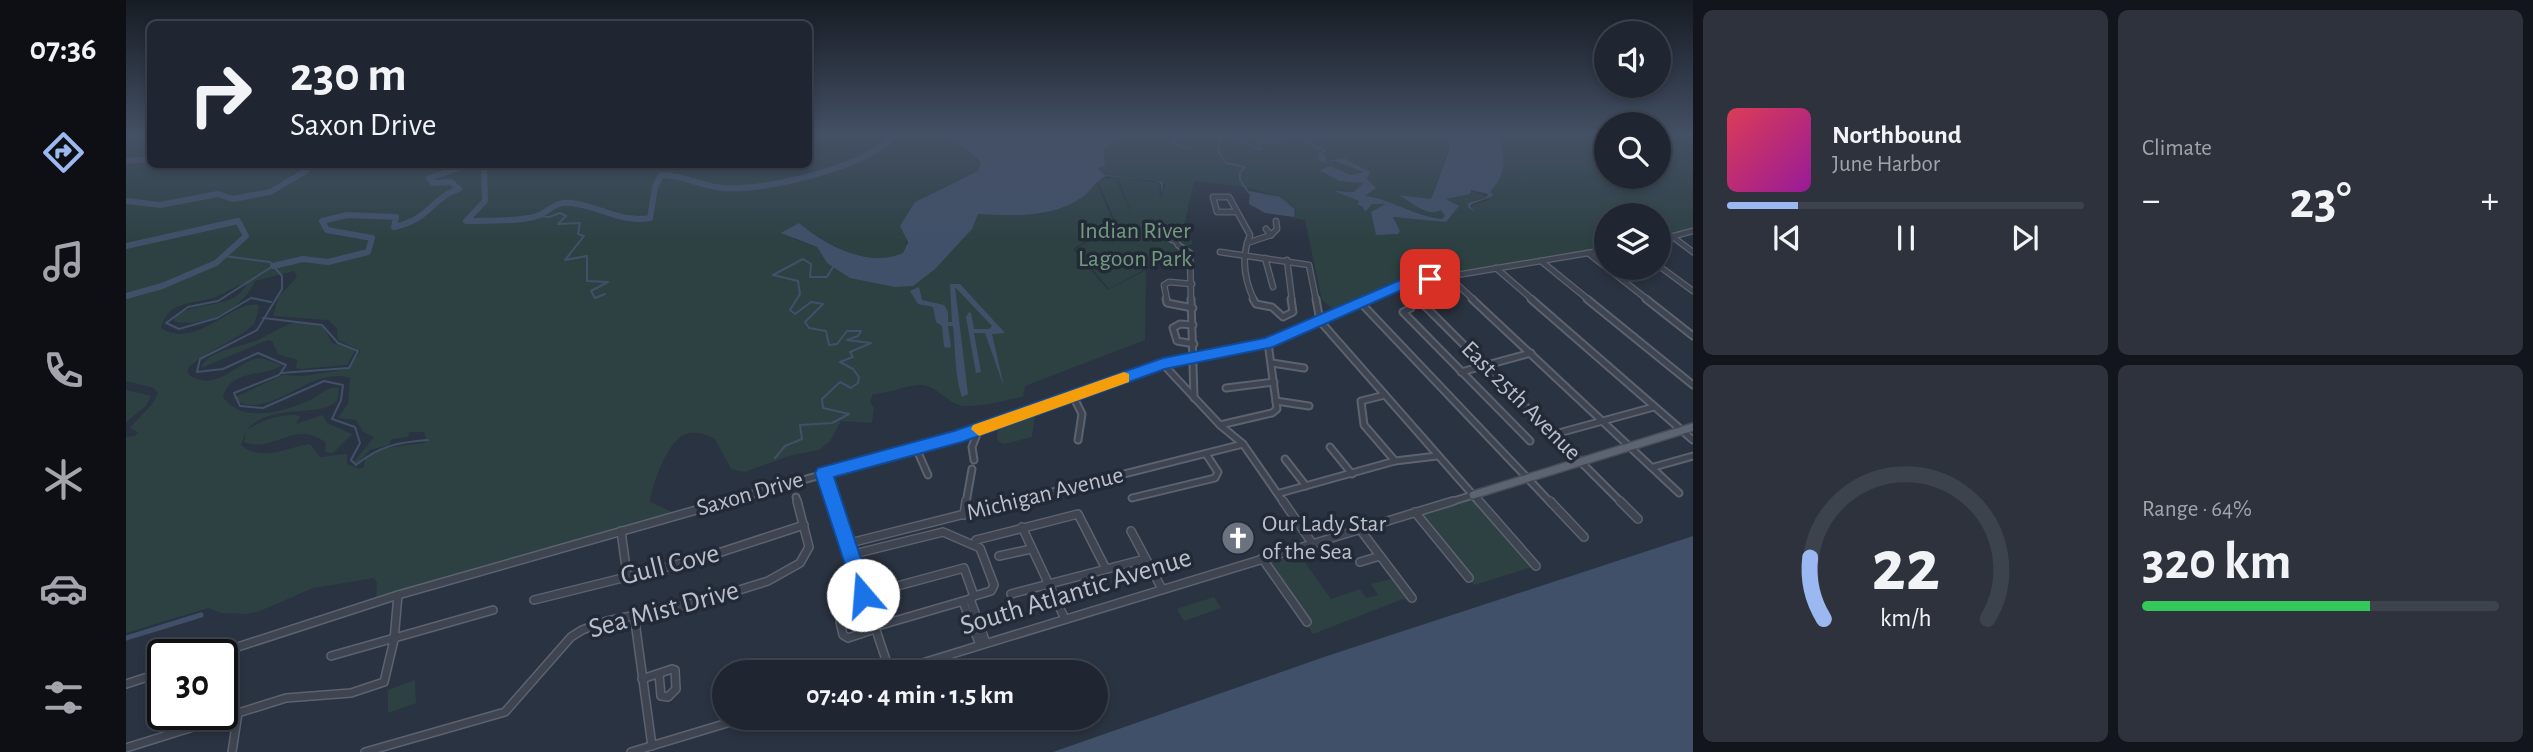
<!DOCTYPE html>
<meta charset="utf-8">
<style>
body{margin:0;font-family:"Alegreya Sans",sans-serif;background:#2d323d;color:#f1f3f6;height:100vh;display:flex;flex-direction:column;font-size:26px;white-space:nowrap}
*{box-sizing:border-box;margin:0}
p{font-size:23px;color:#a2a5ab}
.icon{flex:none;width:38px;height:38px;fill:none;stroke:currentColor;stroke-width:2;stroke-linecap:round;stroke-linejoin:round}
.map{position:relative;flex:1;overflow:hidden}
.drawer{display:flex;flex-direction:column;gap:10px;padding:10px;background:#12151b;width:840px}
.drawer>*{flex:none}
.guide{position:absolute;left:21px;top:21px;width:665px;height:147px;border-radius:10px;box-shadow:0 4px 10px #0003,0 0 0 2px #3d434d;background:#202631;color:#f1f3f6;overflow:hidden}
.fabs{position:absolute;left:1468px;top:21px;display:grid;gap:14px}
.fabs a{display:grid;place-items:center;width:77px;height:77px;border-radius:50%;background:#202631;box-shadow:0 4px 10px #0003,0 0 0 2px #3d434d;font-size:35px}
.speed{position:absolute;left:21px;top:639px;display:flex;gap:14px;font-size:35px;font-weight:700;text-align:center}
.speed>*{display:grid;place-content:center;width:91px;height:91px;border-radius:50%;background:#202631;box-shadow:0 4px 10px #0003,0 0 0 2px #3d434d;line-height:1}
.speed .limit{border:4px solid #111;border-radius:10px;background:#fff;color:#111}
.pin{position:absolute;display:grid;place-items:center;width:60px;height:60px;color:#fff;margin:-30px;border-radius:14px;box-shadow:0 4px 10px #0006}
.me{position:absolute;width:77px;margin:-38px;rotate:342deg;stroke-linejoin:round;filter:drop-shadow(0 0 5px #0008)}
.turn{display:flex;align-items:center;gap:24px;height:147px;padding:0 28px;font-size:32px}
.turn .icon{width:91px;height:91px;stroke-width:2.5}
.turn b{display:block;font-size:49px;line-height:60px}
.big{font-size:52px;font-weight:700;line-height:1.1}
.drawer .tile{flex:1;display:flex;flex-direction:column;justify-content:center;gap:10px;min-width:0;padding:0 24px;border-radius:10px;background:#2d323d}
.drawer .dial{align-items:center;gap:0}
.dial svg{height:182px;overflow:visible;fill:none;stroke:#3d434d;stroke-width:7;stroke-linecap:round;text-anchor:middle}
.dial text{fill:#f1f3f6;stroke:none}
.song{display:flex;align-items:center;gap:21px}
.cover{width:84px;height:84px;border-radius:10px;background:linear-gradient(135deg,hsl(350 70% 55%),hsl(300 70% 35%))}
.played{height:7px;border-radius:4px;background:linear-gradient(90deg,#9bb9f0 20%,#3d434d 20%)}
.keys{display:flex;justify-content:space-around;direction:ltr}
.heat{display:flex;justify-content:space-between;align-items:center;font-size:38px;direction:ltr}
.charge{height:10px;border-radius:5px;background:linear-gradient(90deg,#34c759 64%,#3d434d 0)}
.drawer .tiles{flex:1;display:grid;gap:10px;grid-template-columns:repeat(2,1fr)}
.trip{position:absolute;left:586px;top:660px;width:396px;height:70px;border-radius:35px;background:#202631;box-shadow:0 4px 10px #0003,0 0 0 2px #3d434d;font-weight:700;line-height:70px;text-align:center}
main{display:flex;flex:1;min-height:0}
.tab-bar{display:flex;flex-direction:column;width:126px;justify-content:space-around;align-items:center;background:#0d0f14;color:#a2a5ab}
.tab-bar .icon{width:49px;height:49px}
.tab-bar .current{color:#9bb9f0}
.tab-bar b{font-size:32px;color:#f1f3f6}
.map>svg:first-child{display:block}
.green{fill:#2d4143;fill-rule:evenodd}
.water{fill:#415069}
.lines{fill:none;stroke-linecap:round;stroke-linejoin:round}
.stream{stroke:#415069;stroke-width:2}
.canal{stroke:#415069;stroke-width:5}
.river{stroke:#415069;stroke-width:6}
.minor-far2-casing{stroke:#5c636f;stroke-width:7}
.minor-far1-casing{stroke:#5c636f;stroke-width:9}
.minor-casing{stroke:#5c636f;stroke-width:10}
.major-casing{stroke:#474e5b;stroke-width:10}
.minor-far2{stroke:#3e4551;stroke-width:4.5}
.minor-far1{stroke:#3e4551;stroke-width:5}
.minor{stroke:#3e4551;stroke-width:7}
.major{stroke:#5c6471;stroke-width:7}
.route{fill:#1a73e8;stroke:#114b97;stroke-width:2}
.slow{fill:#f59e0b}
.labels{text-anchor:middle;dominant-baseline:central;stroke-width:7;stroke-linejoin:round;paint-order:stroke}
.park-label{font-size:24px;fill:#749a7e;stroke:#222a37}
.street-label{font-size:24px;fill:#bbc1cb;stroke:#222a37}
.poi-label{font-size:24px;fill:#bbc1cb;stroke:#222a37;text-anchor:start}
.near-street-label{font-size:28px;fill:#bbc1cb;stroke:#222a37}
</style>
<main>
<nav class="tab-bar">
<b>07:36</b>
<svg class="icon current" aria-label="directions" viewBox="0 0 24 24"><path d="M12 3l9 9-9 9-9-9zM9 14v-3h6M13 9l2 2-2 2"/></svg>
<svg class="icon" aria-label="music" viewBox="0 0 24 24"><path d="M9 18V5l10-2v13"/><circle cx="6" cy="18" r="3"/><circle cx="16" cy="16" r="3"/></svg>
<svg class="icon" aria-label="phone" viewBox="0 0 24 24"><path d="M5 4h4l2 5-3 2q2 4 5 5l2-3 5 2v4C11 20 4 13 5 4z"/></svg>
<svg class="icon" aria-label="climate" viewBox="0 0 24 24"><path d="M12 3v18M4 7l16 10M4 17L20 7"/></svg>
<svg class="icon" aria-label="car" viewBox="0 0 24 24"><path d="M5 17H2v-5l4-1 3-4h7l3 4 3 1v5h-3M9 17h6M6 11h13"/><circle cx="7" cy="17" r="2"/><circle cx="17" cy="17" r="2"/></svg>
<svg class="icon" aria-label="filters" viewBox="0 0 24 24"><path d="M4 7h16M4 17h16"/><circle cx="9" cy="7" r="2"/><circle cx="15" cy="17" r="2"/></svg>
</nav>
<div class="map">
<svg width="1567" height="752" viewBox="0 0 1567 752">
<rect width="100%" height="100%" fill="#2a3341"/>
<g class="green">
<path d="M0 135H24V164H682L683 135H815L837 146 855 162 852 171 789 202 778 253C742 268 702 246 673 223L668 239 691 247 701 263 769 287 852 214C890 217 944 211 971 184L989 225 947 249 982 290 1020 270 1019 340 899 386 897 396C886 400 844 409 833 405 819 400 810 386 795 385 778 385 763 394 747 394L744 402 748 408 746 423 715 421 704 441 693 450 666 455 618 472 605 469 589 439C580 434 568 430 558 435 542 441 525 486 524 502L548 513 250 600 251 583 248 578 187 588 134 611 120 614 95 613 82 608 0 633V437L9 436 12 432 4 428 27 403 32 393 28 388 0 381ZM168 271 171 277 153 296 147 316 202 320 211 328 212 340 235 351 222 369 177 376 157 375 107 398C141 425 184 364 224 378L222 404 212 418 230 420 237 432 248 437 227 463H232L244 450 262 445 266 439 282 437 283 432H298L300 438 298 443 258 448 239 456 238 467 234 469 221 464V454L194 457 184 444C162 447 136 463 115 445L120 431 118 442C146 455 168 418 200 443L199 452 207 453 226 434 201 423 197 415 170 424 174 416C159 412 135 421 122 429 145 402 192 419 211 401L213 388C199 386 195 395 184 400 157 412 116 424 97 397 104 368 142 377 156 365 147 363 138 357 129 359 107 366 88 393 62 374V368C77 352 122 335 129 322 131 317 132 310 133 305 107 299 70 351 35 328 43 299 67 305 90 297 101 292 108 286 121 283 108 313 66 298 48 319L49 322C80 327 117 309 129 281Z"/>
<path d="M996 135H1322C1324 158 1310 177 1305 199L1275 196 1297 211 1316 210 1319 216 1316 219C1287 216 1266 199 1238 196L1243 173 1207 159 1201 161 1194 158 1195 162 1209 161 1240 172 1225 175 1205 166 1193 170 1213 181 1237 183 1228 192 1213 189 1233 201V207H1237L1239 212 1246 204H1259L1245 212 1252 232 1256 212H1263L1262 223 1268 231 1259 234 1274 231 1266 217 1319 221 1332 206 1319 199 1344 194V190L1362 197 1343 203 1344 206 1363 200 1373 139 1371 135H1480V177H1533V135H1567V231L1533 240V215H1480V250L1322 274 1306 257 1319 273 1268 282 1207 309 1196 300 1179 220 1168 218 1170 209C1141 186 1104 185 1068 181L1058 226 1067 243 983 289 949 249 991 225 973 184 961 175 966 173 975 179 990 178 1007 218 992 178 1030 182 1034 184 1033 194 1036 197 1039 184C1021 175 986 185 972 169L977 150Z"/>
<path d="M172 322 197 326 206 343 230 349 221 365 175 369 170 368 171 360 152 354 146 341 142 340 75 368C82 350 116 347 132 340 145 334 158 324 172 322Z"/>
<path d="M0 390 25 396 20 406 0 422Z"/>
<path d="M902 414 909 415 906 437 878 444 872 441 871 434 876 423Z"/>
<path d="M1348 496 1413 565 1348 585 1287 514Z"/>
<path d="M1170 550 1205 599 1234 589 1240 598 1252 595 1245 584 1268 578 1281 600 1277 599 1187 634 1137 560Z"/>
<path d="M1088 597 1095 608 1058 621 1051 609Z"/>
<path d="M289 680 290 703 262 713V690Z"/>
</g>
<g class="water">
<path d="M815 135H858L857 139H845L861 140 863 135H996L977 150 979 165 972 169 979 175 1037 182 1036 196 1035 184 1030 181 980 176C969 181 965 192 955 198 925 218 886 216 852 214L846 229 809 269 787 286 769 287 724 278 701 263 691 247 655 233 673 223C701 246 742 268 777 253L782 242 774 226 789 202 852 171 855 162 837 146Z"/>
<path d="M1322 135H1371C1381 157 1380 175 1364 192L1367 194 1365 197 1346 204 1344 206 1349 212 1342 207V203L1360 198 1362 194 1345 190 1344 194 1320 199 1333 206 1320 222 1267 217 1274 231 1272 234 1250 235 1245 212 1259 204H1246L1239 212 1237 207 1232 205 1233 201 1208 191 1228 192 1237 183 1213 181 1193 170 1205 166 1225 175 1238 172 1209 161 1195 162 1192 158 1193 152 1200 156 1199 161 1218 158 1244 172 1241 179 1250 188 1239 196C1266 199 1287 216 1316 219L1319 216 1315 210C1299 218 1287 202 1272 195L1305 199 1323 151Z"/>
<path d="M1124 191 1154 197 1169 209 1168 217 1139 213 1123 204Z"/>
<path d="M824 284H834L879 333 866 334 878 387 859 333H848L855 372 850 373 840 317 843 312 845 313 848 329H863L866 326 829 287 842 394 836 397C828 373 830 352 827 326H822L825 347 822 348 818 347 816 326 810 322 807 307 792 304 784 291 793 287 796 300 818 305 822 312V322H826Z"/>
<path d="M1567 536V752H927L1198 657Z"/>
</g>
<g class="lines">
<g class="stream">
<path d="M1053 135H1058"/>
<path d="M1063 135 1060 141 1050 138 1046 144 1063 148"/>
<path d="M1095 135 1092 151 1100 163 1119 167 1114 172V180L1123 193"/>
<path d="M1100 135 1132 149H1135L1132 143 1155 142 1156 138 1174 135"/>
<path d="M1185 135 1188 137 1180 142 1199 151 1196 153"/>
<path d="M1537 135H1548"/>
<path d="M411 216 423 217 434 213 440 216 432 224 454 223 452 234 458 236 439 260 461 256V281L482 282 465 291 469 298 479 294"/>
<path d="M98 256 144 262 156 276V289L131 330 74 359 71 372 97 369 132 353 160 365 153 375 108 393 114 406 137 408 198 381 217 385 215 400 206 419 229 427 234 443 225 460 230 465C253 446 273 442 302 440"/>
<path d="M145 302 125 298 91 318 53 329 40 323 62 307 92 301 147 266"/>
<path d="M137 318 196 325 212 343 232 351 223 368 155 373"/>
<path d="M649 458 659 446 676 439 674 425 706 423 723 414 697 408 696 399 714 382 725 388 732 383 733 377 727 369 714 362 727 357 724 352 745 343 721 340 732 336 735 331H721L711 344 703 345 700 331 683 328 679 322 697 304 685 302 669 314 664 310 674 294 672 281 647 275 677 259 685 264 684 277H701L707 267"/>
</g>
<path class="canal" d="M0 638 75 615"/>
<g class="river">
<path d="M0 161 24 159"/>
<path d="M358 164 359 201 340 221C359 220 394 222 411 216 424 211 429 201 445 203 474 206 493 223 524 218L529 187 535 175C559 175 573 186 597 188 637 192 744 166 769 135"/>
<path d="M0 201 34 205 92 194 107 199 144 192 180 171 182 164"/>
<path d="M0 246 112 221 120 236 90 263 36 286 0 296"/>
<path d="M147 266 177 259 202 262 242 252 246 238 201 230 196 221 221 215 270 217 268 227C305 219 305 198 333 189L325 182 307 183 303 178 344 164"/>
</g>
<defs>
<g id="minor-far2">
<path d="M1111 212H1091L1087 197H1103L1124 235C1115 257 1118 279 1128 300"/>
<path d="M1145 235 1151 229 1150 221"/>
<path d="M1547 237 1567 252"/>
<path d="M1533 240 1567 231"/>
<path d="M1049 241 1028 232 1034 227 1044 229 1052 245 1064 253 1065 300"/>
<path d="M1121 243 1145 235 1140 229"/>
<path d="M1094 252 1183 265 1190 300"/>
<path d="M1462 253 1522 300"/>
<path d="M1139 258 1147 287"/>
<path d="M1161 260 1166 300"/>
<path d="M1415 261 1463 300"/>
<path d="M1533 266 1567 291"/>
<path d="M1370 268 1407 300"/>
<path d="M1322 276 1348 300"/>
<path d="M1277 284 1293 300"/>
<path d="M1041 300 1038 285 1043 282 1066 284"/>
<path d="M1240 300 1277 284 1480 250"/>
</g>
<g id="minor-far1">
<path d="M1040 299 1041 303 1067 308"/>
<path d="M1065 299 1068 398"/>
<path d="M1127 299 1130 304 1146 307 1157 317 1167 312 1165 299"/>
<path d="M1190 299 1194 321 1354 503"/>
<path d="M1292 299 1496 503"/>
<path d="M1346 299 1553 493"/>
<path d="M1405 299 1567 440"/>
<path d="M1461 299 1567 385"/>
<path d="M1520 299 1567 336"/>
<path d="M1235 303 1425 503"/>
<path d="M1285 308 1277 312 1404 441"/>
<path d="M1067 325 1054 324 1047 328 1051 341 1068 344"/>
<path d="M1146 363 1178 368"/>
<path d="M1037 364 1094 425 1117 444 1158 503"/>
<path d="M1335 372 1405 353"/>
<path d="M1100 388 1148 382"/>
<path d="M1259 395 1235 401 1238 425 1269 461"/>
<path d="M947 396 956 414 952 440"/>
<path d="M1150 401 1183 406"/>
<path d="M1094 425 1146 413 1151 409 1142 343"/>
<path d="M1429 434 1528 407"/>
<path d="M1204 447 1226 474"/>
<path d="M790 448 802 475"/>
<path d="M1159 459 1180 486"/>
<path d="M848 460 846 447 853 429"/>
<path d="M1528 467 1567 456"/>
<path d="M698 473 708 503"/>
<path d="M1154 493 1269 461 1311 456"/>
<path d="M670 497 672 503"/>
<path d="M1006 498 1089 478 1092 472 1080 454"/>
<path d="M595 503 830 437 1037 364 1142 343 1244 299"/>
<path d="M840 503 846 469"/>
<path d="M883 503 1117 444"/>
<path d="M1321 503 1347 495"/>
</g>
<g id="minor">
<path d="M707 501 764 672"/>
<path d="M1157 501 1186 543"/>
<path d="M1353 501 1410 566"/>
<path d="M1424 501 1458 537"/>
<path d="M1494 501 1512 519"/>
<path d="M1289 512 1343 578"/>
<path d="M838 515 840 501"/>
<path d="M896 527 939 619"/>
<path d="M1233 528 1286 598"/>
<path d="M495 531 501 575"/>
<path d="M1005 531 1036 589"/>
<path d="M850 540 952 514 980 569"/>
<path d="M720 544 890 501"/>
<path d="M724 555 817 532 854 548 868 585 865 591 848 596"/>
<path d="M873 556 905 549"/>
<path d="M1136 558 1181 622"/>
<path d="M1234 562 1254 556"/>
<path d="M885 594 1019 559"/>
<path d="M738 595 838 568 848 596 845 598"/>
<path d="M408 600 577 558 678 525"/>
<path d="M837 602 854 645"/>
<path d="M508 614 526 746"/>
<path d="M729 618 734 634 722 638 717 635 714 622Z"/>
<path d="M748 627 844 599 860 643"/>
<path d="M734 634 749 629"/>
<path d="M90 654 272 595 602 501"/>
<path d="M205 656 367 610"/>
<path d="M646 666V672"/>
<path d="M767 672 1327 501"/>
<path d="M516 679 546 669 549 670 550 689 542 697 535 696 533 674"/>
<path d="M0 684 37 672"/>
<path d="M0 748 160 698 225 693 258 682 268 640 272 595"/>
<path d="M106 752 112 713"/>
<path d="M239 752 379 712 445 637 456 630 481 621 578 601 642 581 674 563 683 547 671 501"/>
<path d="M505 752 618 718"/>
</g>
<path id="major" d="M1347 495 1567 427"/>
</defs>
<use href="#minor-far2" class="minor-far2-casing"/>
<use href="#minor-far1" class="minor-far1-casing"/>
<use href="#minor" class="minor-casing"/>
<use href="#major" class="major-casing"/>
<use href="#minor-far2" class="minor-far2"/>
<use href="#minor-far1" class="minor-far1"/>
<use href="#minor" class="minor"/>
<use href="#major" class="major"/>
</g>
<linearGradient id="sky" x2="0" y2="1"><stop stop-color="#171c24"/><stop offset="0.56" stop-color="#445065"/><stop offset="1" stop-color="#445065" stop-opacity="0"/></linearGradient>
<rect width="1567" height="241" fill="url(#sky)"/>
<path class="route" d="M1304 275 1311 279 1309 283 1280 288 1147 347 1039 369 836 442 708 477 747 595 744 601 737 603 731 601 689 473 692 468 828 431 1037 358 1139 338 1272 281Z"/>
<path class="slow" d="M998 372 1003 374V382L853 436 845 429 847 425Z"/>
<defs>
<symbol id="church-disc" viewBox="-11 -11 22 22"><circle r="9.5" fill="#6b7280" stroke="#222a37"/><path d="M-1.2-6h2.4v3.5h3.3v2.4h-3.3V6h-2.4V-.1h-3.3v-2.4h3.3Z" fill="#fff"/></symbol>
</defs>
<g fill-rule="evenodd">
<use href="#church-disc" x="1093" y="519" width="38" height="38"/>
</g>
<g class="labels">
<g class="park-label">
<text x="1009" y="231">Indian River<tspan x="1009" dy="28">Lagoon Park</tspan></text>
</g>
<g class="street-label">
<text transform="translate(1395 401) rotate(45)">East 25th Avenue</text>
<text transform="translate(624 494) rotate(-16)">Saxon Drive</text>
<text transform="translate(919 494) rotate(-14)">Michigan Avenue</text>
</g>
<g class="poi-label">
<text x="1136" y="524">Our Lady Star<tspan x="1136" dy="28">of the Sea</tspan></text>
</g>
<g class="near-street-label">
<text transform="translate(544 565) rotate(-14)">Gull Cove</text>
<text transform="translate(950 592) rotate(-17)">South Atlantic Avenue</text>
<text transform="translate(538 610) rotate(-15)">Sea Mist Drive</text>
</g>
</g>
</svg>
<div class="fabs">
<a><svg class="icon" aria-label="sound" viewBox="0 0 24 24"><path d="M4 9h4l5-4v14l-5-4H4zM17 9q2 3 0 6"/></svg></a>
<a><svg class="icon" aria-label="search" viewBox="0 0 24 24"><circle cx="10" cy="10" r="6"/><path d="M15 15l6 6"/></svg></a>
<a><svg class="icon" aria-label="layers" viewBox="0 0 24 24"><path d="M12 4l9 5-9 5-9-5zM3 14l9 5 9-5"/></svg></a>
</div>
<div class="speed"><div class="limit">30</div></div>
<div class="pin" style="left:1304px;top:279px;background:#d93025"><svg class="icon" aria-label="arrive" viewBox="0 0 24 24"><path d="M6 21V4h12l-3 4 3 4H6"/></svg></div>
<svg class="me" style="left:737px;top:595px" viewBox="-20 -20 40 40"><circle r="19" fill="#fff"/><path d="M0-13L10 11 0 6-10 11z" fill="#1a73e8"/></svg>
<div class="trip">07:40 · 4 min · 1.5 km</div>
<div class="guide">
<div class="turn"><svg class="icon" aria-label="right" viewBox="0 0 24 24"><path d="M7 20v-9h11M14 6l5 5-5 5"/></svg><div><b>230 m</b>Saxon Drive</div></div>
</div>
</div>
<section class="drawer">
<div class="tiles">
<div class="tile">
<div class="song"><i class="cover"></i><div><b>Northbound</b><p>June Harbor</p></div></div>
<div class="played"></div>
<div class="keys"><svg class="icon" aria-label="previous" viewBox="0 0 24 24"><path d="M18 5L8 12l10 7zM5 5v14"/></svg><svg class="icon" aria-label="pause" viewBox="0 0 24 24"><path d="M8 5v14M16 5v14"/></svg><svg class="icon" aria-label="next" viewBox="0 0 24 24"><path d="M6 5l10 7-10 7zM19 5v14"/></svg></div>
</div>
<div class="tile"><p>Climate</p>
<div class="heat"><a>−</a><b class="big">23°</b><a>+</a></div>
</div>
<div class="tile dial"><svg viewBox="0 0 100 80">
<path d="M14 69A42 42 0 1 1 86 69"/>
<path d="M14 69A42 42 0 0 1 8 42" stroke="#9bb9f0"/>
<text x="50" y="56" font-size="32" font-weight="700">22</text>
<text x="50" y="72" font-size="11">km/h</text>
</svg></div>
<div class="tile"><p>Range · 64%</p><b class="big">320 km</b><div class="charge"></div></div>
</div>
</section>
</main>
